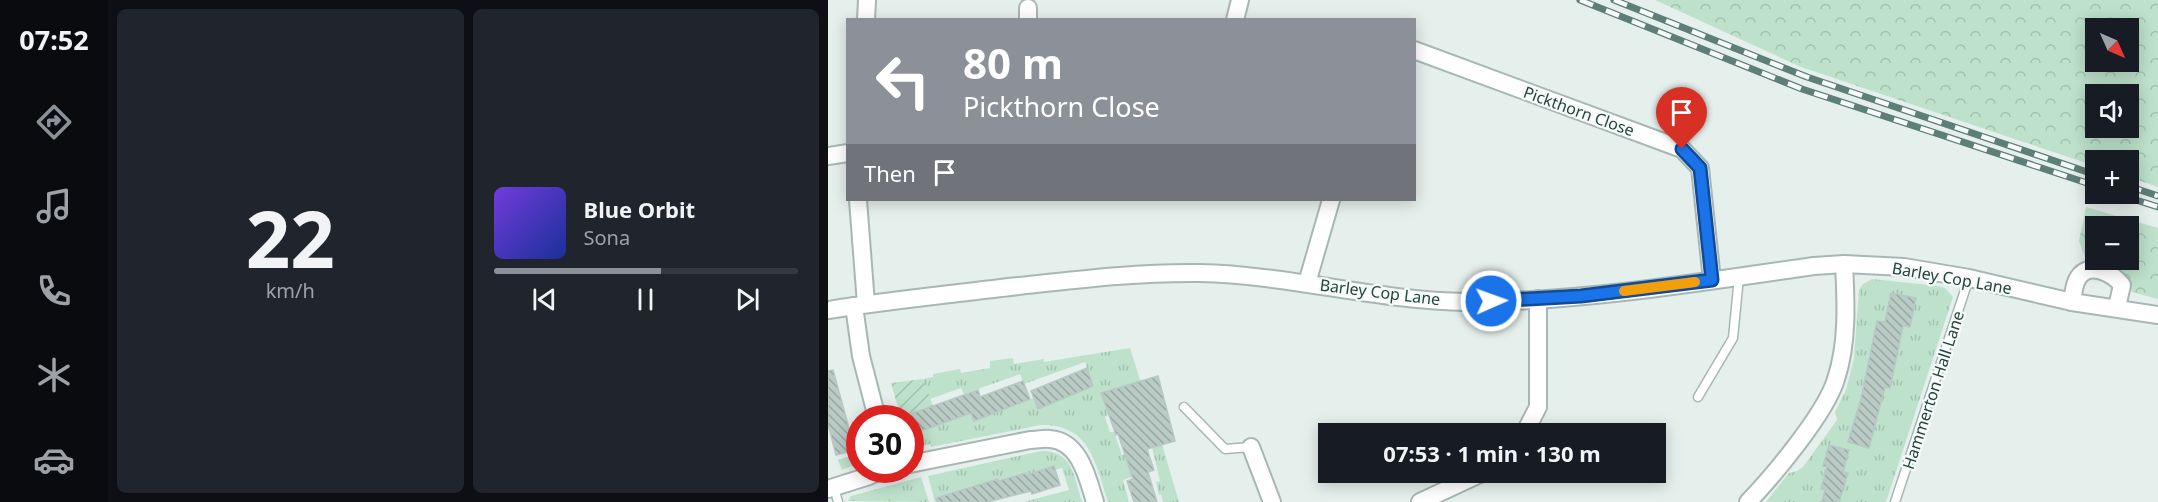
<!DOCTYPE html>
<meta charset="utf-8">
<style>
body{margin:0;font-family:"Noto Sans",sans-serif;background:#20242c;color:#f1f3f6;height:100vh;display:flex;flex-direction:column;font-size:22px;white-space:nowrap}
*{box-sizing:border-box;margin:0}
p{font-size:20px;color:#9ea1a6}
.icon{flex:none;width:33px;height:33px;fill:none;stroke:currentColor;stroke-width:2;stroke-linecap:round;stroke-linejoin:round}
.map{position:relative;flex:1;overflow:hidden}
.panel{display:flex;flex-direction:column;gap:9px;padding:9px;background:#0d0f14;width:720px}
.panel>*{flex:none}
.top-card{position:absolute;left:18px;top:18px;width:570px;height:183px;border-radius:0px;box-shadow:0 3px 15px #0003;background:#8c9099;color:#fff;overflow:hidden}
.needle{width:39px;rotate:135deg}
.buttons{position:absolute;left:1257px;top:18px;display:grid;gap:12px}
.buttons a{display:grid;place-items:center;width:54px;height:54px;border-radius:0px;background:#171b24;box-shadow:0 3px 15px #0003;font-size:30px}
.speed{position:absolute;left:18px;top:405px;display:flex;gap:12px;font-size:30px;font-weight:700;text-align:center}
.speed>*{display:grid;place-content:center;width:78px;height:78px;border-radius:50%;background:#171b24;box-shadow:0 3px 15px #0003;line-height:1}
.speed .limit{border:9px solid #d22;background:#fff;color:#111}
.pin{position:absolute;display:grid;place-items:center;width:51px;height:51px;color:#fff;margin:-62px -26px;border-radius:50% 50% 50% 0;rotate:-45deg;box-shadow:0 0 6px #0007}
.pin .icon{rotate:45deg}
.me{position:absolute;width:66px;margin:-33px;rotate:88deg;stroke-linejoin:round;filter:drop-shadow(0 0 4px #0008)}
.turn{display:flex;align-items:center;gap:21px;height:126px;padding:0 18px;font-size:27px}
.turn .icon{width:78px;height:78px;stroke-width:2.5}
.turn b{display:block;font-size:42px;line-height:51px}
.then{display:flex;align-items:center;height:57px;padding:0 18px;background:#0003;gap:12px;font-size:22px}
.panel .widget{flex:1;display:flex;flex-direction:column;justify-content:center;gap:9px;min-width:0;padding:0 21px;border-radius:9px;background:#20242c}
.panel .dial{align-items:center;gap:0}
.dial b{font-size:78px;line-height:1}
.song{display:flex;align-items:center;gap:18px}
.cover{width:72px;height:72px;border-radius:9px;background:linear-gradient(135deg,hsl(260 70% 55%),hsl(230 70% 35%))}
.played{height:6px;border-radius:3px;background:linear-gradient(90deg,#8c9099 55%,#363941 55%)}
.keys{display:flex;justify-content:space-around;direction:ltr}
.panel .tiles{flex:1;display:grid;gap:9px;grid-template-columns:repeat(2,1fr)}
.trip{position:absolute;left:490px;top:423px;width:348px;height:60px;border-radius:0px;background:#171b24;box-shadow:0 3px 15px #0003;font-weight:700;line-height:60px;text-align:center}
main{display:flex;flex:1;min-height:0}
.menu{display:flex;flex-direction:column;width:108px;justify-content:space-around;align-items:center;background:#090b0e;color:#9ea1a6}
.menu .icon{width:42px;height:42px}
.menu .active{color:#8c9099}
.menu b{font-size:27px;color:#f1f3f6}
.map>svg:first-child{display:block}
.grass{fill:url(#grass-tufts)}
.forest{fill:url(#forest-crowns);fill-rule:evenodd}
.garden{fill:url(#garden-furrows)}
.building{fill:url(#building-back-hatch);stroke:#b7c9c4;stroke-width:1.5}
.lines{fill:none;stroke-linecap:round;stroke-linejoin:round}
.service-casing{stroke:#a7b8b4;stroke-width:11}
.minor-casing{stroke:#a7b8b4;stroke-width:20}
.service{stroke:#fff;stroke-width:8}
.minor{stroke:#fff;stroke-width:16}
.rail-casing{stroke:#5e7e78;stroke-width:7}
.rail{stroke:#f6fbf9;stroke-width:4.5;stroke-dasharray:14;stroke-linecap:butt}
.route-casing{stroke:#114b97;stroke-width:15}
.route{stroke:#1a73e8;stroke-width:10}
.slow{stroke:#f59e0b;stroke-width:10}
.labels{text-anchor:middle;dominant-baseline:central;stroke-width:4.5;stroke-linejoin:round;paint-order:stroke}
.street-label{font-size:16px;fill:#23433d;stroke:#f6fbf9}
</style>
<main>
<nav class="menu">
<b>07:52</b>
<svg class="icon active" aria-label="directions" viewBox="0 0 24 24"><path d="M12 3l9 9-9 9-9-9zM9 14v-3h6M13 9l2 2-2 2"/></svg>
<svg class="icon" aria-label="music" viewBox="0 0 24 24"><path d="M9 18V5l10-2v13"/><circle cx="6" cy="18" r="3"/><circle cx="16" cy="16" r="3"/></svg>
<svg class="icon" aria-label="phone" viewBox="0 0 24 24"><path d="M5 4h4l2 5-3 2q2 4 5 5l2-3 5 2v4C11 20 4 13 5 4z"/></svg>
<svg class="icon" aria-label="climate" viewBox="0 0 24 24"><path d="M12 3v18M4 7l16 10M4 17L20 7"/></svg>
<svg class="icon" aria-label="car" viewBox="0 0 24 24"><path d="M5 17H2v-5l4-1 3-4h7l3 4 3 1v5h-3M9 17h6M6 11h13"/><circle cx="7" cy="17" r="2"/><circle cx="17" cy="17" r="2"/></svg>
</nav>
<section class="panel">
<div class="tiles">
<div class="widget dial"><b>22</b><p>km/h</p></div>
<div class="widget">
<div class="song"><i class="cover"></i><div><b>Blue Orbit</b><p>Sona</p></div></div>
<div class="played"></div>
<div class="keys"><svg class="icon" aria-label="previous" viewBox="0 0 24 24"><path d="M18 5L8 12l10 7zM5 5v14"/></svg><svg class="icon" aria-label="pause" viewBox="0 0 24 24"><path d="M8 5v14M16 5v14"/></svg><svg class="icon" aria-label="next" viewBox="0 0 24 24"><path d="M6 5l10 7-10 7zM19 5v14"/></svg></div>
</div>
</div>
</section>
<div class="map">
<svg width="1330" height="502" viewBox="0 0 1330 502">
<defs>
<pattern id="grass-tufts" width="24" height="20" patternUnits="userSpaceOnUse" patternTransform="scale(1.5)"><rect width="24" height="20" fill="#bde1cb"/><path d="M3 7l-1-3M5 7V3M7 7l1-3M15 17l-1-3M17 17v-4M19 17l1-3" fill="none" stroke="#a2c2af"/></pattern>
<pattern id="forest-crowns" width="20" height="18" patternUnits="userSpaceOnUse" patternTransform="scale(1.5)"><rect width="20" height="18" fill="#bde1cb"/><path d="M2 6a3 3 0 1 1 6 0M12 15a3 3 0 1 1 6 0" fill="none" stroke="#a2c2af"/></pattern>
<pattern id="garden-furrows" width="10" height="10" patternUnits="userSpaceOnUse" patternTransform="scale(1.5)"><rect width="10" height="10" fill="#bde1cb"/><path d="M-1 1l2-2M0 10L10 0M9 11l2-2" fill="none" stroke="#a2c2af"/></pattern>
<pattern id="building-back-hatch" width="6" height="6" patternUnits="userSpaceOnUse" patternTransform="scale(1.5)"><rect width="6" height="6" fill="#bacac5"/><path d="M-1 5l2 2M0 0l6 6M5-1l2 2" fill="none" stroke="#97a6a1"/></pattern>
</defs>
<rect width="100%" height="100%" fill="#e5efec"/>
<g class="grass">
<path d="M1044 279 1110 286 1117 288 1125 297 1058 502H938L961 473 969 471 975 467 1009 420 1007 412 1018 390 1026 358 1031 290 1035 284Z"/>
<path d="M302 348 312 380H315L351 502H335L333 494 331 495 328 482 332 481 324 447 299 385 273 394 280 415 277 417 282 432H286L294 455 299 454 306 476 295 480 301 502H280C268 464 262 424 213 425L103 447 102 444 89 447 83 446 82 434 143 413 146 421 205 398 210 409 265 386 257 362 196 384 192 374 136 394 133 388 102 399 95 379 105 377V374L132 369 133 373 162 368V361L185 358 186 364 216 359V362Z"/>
<path d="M213 451C245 450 246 477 254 502H195L241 490 234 468 227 470 226 466 198 475 197 473 170 480 113 502H107L100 476Z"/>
<path d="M31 453V463L14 470 10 460Z"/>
<path d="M93 477 101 502 20 501 23 496Z"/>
</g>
<g class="forest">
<path d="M827 0H1330V187L1301 177 1300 160H1268L1267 166 973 67ZM1268 28H1300V62H1268ZM1268 94H1300V128H1268Z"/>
<path d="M1258 207 1330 228V299L1304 292C1299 267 1281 264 1258 260L1251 241ZM1268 226H1300V260H1268Z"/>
</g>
<path class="garden" d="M95 379 105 406 73 418 63 383Z"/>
<g class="building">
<path d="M1063 293 1088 298 1082 327 1075 326 1062 388 1057 387 1041 448 1020 442 1033 399 1049 321 1057 322Z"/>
<path d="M259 368 265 386 210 409 203 391Z"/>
<path d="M5 370 27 450 8 455 0 424V371Z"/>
<path d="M330 376 347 441 319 449 326 470 320 472 329 502H306L299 481 305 479 290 434 288 435 273 393Z"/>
<path d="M195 381 202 399 146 421 143 413 82 435V414L150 390 152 397Z"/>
<path d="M1001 445 1021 450 1015 472 1020 473 1011 502H994L997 490 993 489 999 467 995 466Z"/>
<path d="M226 466 232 485 204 494 203 491 159 502H109L108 498 170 479V481L198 473V475Z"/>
</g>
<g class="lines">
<defs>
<g id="service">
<path d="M870 397 905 338 911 277"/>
<path d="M356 407 397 449 423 447"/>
<path d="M6 487 10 502"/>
<path d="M1067 502 1141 278"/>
</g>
<g id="minor">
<path d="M200 8V20"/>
<path d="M38 20 39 0"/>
<path d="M407 20 412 0"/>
<path d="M586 50 854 149 872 168 884 280"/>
<path d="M0 156 20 153"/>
<path d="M30 200 38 304"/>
<path d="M479 283 503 200"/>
<path d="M1244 302C1245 295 1246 284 1250 278 1261 260 1285 274 1294 285L1289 307"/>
<path d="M26 306 33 356 49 418"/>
<path d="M0 310C57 301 115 295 173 288 239 281 305 272 372 273 462 275 549 301 639 302 755 302 872 282 986 266L1016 264 1076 267 1141 278 1244 302 1330 315"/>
<path d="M696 434 710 407V299"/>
<path d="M423 447 444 502"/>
<path d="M82 464 202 440C209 440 215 438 222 439 252 441 260 479 267 502"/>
<path d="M0 489 41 476 54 470"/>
<path d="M592 502 656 472"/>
<path d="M920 502C945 476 998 413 1008 379 1020 343 1018 302 1016 264"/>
</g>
</defs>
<use href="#service" class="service-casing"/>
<use href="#minor" class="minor-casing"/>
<use href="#service" class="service"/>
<use href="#minor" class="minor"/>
<defs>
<g id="rail">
<path d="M752 0 974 89 1268 186"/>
<path d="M786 0 979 77 1268 175"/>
<path d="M1300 186 1330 196"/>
<path d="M1289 194 1330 207"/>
</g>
</defs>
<use href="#rail" class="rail-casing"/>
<use href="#rail" class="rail"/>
</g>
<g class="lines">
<defs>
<path id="route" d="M663 301 753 296 884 280 872 168 854 149"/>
</defs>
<use href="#route" class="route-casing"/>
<use href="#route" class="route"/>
<path class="slow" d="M796 291 867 282"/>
</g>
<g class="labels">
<g class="street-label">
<text transform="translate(751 111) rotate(20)">Pickthorn Close</text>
<text transform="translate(1124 278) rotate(10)">Barley Cop Lane</text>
<text transform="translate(552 292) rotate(7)">Barley Cop Lane</text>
<text transform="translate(1105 390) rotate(-72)">Hammerton Hall Lane</text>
</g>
</g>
</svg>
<div class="buttons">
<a><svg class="needle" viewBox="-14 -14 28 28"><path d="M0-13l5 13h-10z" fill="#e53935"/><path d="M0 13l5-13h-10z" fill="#9ea1a6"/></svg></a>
<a><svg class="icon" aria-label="sound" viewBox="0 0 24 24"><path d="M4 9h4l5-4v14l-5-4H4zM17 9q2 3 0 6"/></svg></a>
<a>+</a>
<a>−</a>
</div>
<div class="speed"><div class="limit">30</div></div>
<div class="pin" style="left:854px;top:149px;background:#d93025"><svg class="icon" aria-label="arrive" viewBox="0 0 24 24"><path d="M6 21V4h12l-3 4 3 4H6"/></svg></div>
<svg class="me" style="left:663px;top:301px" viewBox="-20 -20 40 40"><circle r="17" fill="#1a73e8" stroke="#fff" stroke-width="3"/><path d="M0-11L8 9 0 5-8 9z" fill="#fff"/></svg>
<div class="trip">07:53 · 1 min · 130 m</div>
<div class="top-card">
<div class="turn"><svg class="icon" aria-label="left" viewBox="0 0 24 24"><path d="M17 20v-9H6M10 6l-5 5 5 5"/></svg><div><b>80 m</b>Pickthorn Close</div></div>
<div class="then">Then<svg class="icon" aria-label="arrive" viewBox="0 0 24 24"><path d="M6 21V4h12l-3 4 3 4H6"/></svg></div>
</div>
</div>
</main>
